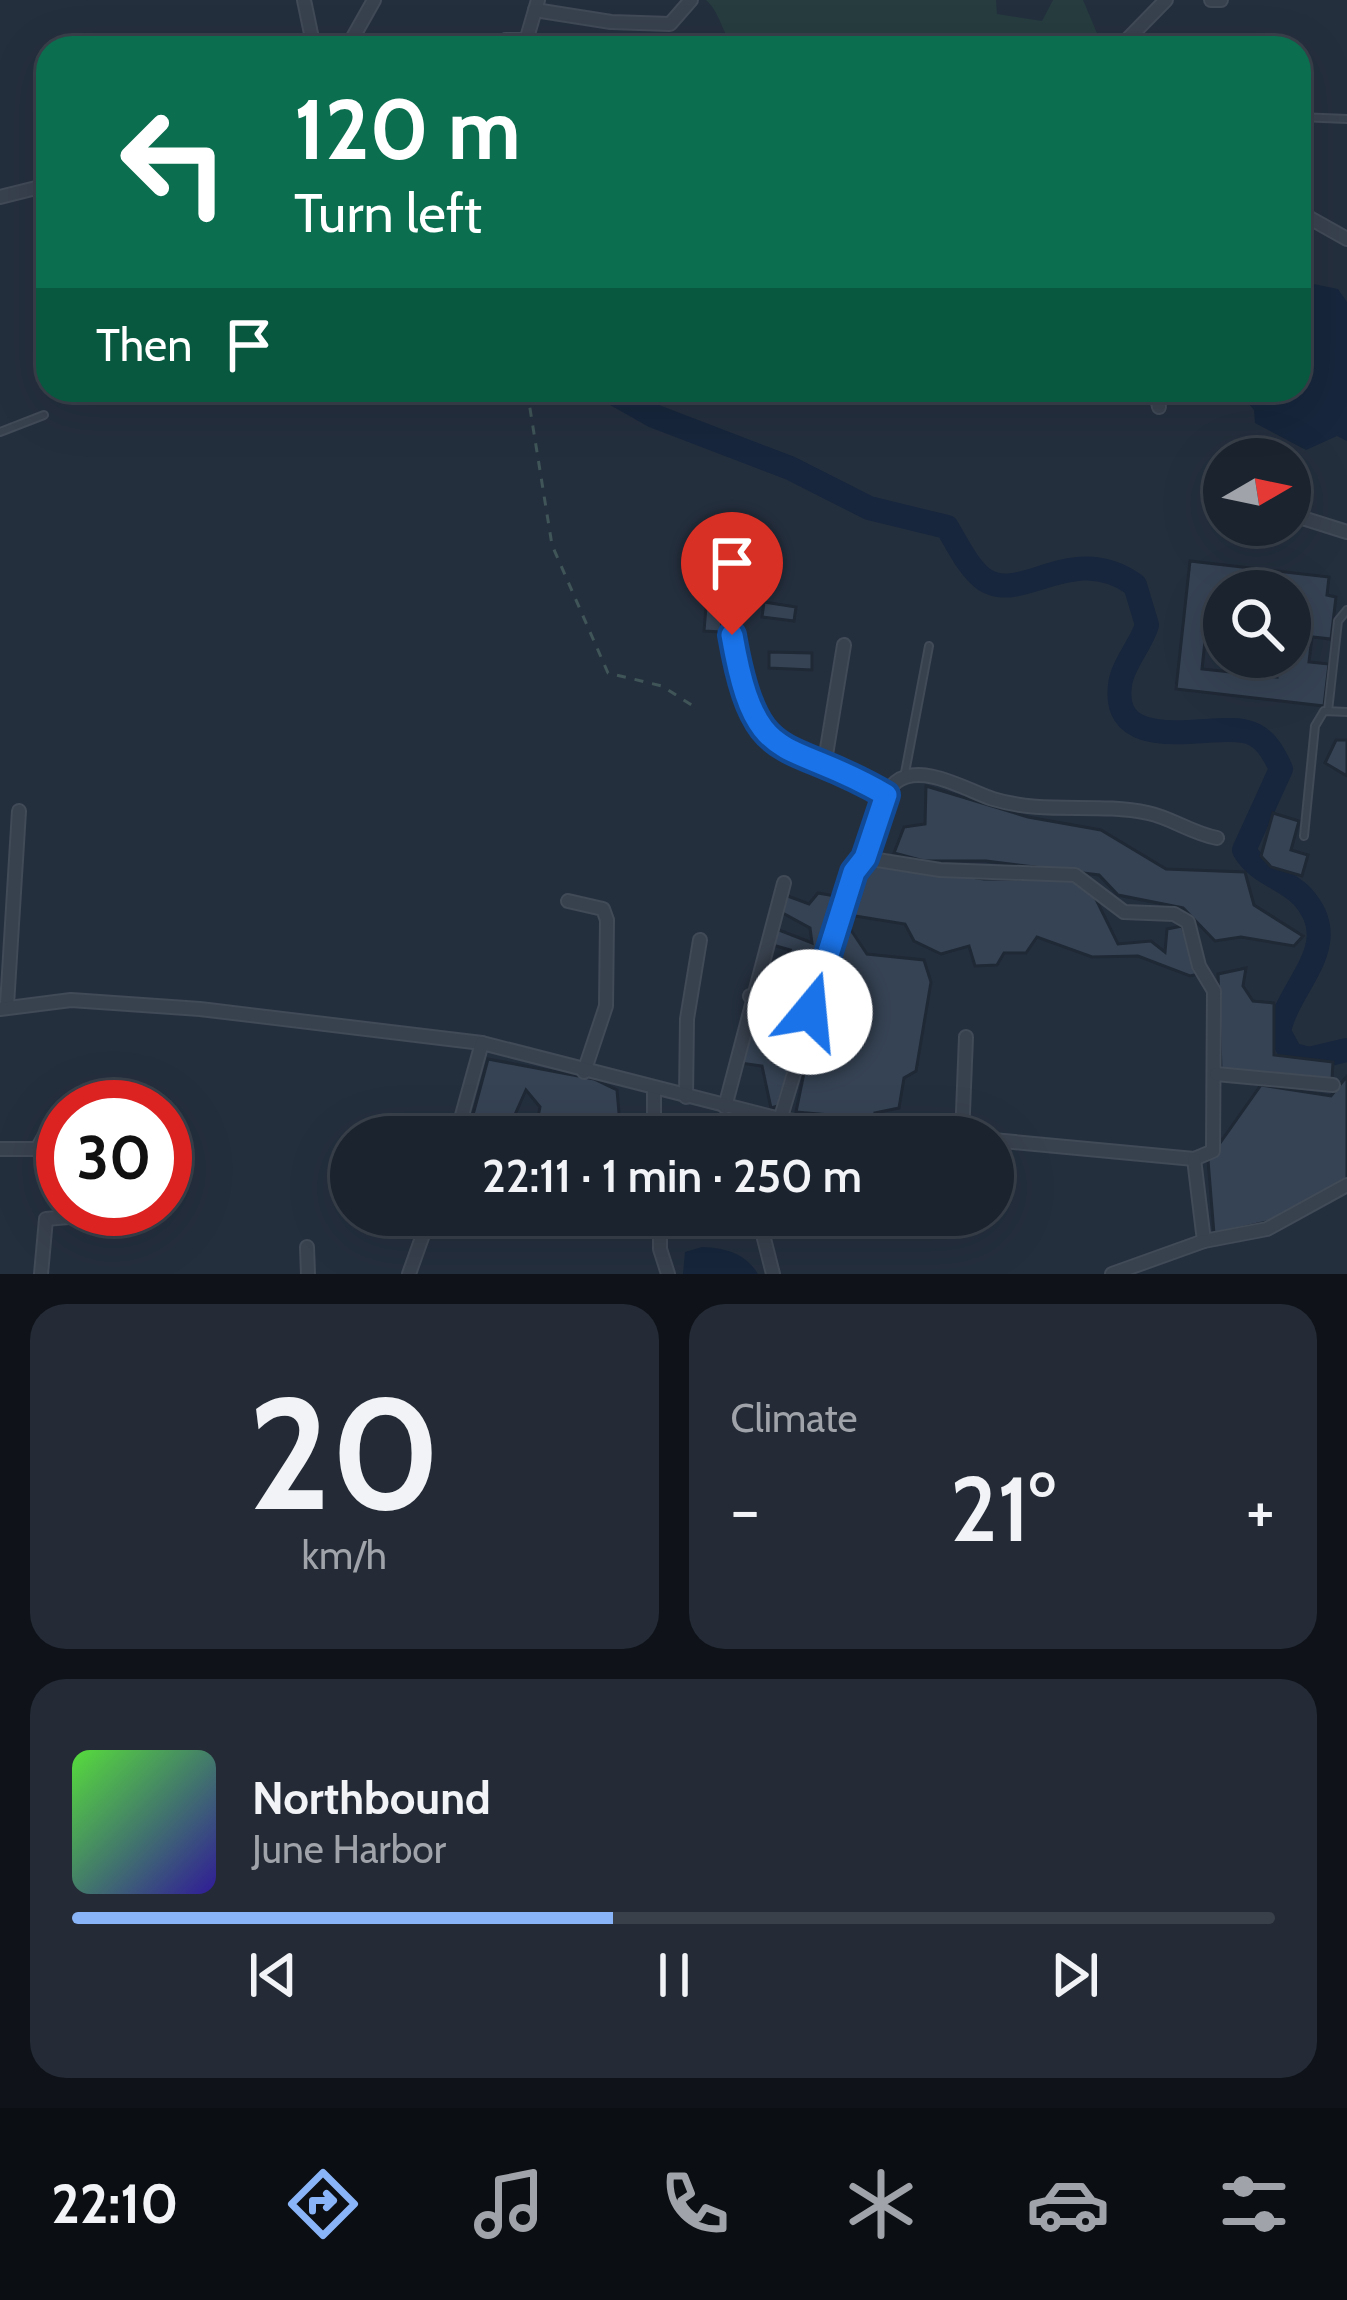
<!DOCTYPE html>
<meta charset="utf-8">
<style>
body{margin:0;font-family:Cabin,sans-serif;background:#242b36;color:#f1f3f6;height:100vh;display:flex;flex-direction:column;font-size:45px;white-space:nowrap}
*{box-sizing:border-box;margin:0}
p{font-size:39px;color:#a0a4aa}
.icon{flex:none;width:66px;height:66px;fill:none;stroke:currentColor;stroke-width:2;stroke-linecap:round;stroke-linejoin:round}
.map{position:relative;height:1274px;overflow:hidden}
.details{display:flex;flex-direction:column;gap:30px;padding:30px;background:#0f1319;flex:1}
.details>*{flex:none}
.banner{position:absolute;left:36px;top:36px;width:1275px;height:366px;border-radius:36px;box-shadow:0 12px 48px #0002,0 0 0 3px #39404a;background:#0b6e4f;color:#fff;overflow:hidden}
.needle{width:78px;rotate:81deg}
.fabs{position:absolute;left:1203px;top:438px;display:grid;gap:24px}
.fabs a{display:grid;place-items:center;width:108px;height:108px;border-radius:50%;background:#1b232e;box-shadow:0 12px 48px #0002,0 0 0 3px #39404a;font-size:60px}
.speed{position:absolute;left:36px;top:1080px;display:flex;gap:24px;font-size:60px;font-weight:700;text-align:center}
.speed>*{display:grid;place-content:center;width:156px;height:156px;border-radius:50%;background:#1b232e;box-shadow:0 12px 48px #0002,0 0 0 3px #39404a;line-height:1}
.speed .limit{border:18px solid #d22;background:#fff;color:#111}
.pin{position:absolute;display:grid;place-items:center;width:102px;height:102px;color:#fff;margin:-123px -51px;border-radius:50% 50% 50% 0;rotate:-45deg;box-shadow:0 0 12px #0007}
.pin .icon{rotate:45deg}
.me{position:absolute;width:132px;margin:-66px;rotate:17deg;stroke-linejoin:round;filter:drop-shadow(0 0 9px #0008)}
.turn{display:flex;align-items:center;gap:42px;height:252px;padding:0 60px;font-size:54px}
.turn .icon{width:156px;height:156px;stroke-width:2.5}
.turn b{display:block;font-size:84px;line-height:102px}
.then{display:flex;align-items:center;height:114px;padding:0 60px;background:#0003;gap:24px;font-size:45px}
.big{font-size:90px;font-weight:600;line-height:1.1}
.details .card{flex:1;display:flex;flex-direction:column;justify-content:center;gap:18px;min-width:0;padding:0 42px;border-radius:36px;background:#242b36}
.details .dial{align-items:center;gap:0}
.dial b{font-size:156px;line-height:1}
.song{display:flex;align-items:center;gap:36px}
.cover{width:144px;height:144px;border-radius:18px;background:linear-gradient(135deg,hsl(110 70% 55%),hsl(250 70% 35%))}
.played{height:12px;border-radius:6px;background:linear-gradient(90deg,#8ab4f8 45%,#39404a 45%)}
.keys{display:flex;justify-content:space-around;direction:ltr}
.heat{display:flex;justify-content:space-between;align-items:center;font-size:66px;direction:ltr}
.details .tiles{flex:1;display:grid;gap:30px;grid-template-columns:1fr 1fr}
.card:last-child{grid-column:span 2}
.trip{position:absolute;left:330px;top:1116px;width:684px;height:120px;border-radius:60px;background:#1b232e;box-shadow:0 12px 48px #0002,0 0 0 3px #39404a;font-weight:600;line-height:120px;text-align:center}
.dock{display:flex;height:192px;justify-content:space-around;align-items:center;background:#0b0e12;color:#a0a4aa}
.dock .icon{width:84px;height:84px}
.dock .active{color:#8ab4f8}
.dock b{font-size:54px;color:#f1f3f6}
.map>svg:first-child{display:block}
.green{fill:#263c3f}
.water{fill:#17263c}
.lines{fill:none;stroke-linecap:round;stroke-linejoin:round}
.stream{stroke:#17263c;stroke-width:4.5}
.river{stroke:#17263c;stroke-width:24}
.building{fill:#364354;stroke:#1f2835;stroke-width:3;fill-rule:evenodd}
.service-casing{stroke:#414a57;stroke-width:10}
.minor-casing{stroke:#414a57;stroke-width:16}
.path{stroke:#3f5557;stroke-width:3;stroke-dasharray:9 9;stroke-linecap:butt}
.service{stroke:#38414e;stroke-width:6}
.minor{stroke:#38414e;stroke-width:12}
.route-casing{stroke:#114b97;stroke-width:30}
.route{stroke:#1a73e8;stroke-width:21}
</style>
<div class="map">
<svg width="1347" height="1274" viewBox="0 0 1347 1274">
<rect width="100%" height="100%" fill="#242f3e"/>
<path class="green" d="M706 0H996L997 14 1042 21 1053 0H1083L1097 33 1096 48H736C721 34 722 15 706 0Z"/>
<g class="water">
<path d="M1299 281 1338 289 1347 302V441L1337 436 1306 450 1255 423 1254 410 1237 390H1299Z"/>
<path d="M702 1247C725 1248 745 1253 758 1274H683L685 1252Z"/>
</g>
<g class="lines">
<path class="stream" d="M731 48 733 45"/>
<path class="river" d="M608 390 654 416 790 468 869 508 947 527C957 544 969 569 985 580 1023 604 1073 540 1135 585L1147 625C1141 645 1122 665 1120 685 1111 756 1209 724 1243 731 1263 734 1273 751 1281 769L1244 850C1258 874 1283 877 1302 896 1347 945 1288 984 1279 1032L1291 1054 1309 1059 1347 1050"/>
</g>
<g class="building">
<path d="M1190 561 1329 577 1327 595 1336 597 1331 639 1312 637 1309 662 1329 664 1324 706 1176 689ZM1224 591H1290V657H1276L1277 677 1202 669 1209 603 1224 605Z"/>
<path d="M764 602 796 607 794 621 762 617Z"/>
<path d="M706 607 723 608 721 632 704 631Z"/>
<path d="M769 652 812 653V670L769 668Z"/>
<path d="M1336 740H1347V776L1325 763Z"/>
<path d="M926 786 1028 817 1101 830 1166 869 1245 872 1254 905 1303 936 1294 946 1241 937 1215 941 1183 908 1118 895 1099 875 986 861H924L894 853 904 827 925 824Z"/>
<path d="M1273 813 1299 821 1291 850 1308 855 1302 876 1271 867 1261 856Z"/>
<path d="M870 862 984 879H1077L1089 885 1118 944 1151 941 1165 952 1167 929 1182 926 1199 974 1190 976 1138 956 1092 957 1037 937 1026 953H1004L997 965 975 966 969 946 941 954 914 941 905 924 849 915Z"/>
<path d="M818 893 841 897 805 1005 757 993 758 985 780 989V967L790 950 769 944 774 928 812 943 810 928 779 911 785 895 809 904Z"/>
<path d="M847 924 867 954 924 960 931 982 916 1071 904 1078 899 1108 875 1113 876 1119 796 1112 814 1024Z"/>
<path d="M1246 968 1243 986 1253 1001 1274 1003V1055L1333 1062 1332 1079 1289 1080 1221 1070 1218 974Z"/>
<path d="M753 1014 779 1019 799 1036 778 1106 771 1108 762 1066 740 1063Z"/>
<path d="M488 1059 594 1079 617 1090 619 1113 606 1137 534 1136 540 1107 526 1090 505 1137H467Z"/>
<path d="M1347 1076V1178L1275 1220 1214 1234 1208 1160 1261 1085 1331 1096Z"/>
</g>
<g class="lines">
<defs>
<g id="service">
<path d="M493 48 505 37H524"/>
<path d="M1299 117 1347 119"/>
<path d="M0 432 44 415"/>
<path d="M1328 711 1338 621 1347 610"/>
<path d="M904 778 929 646"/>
<path d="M1304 836 1315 726 1324 711 1347 712"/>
</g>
<g id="minor">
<path d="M304 0 314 48"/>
<path d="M1211 0H1221"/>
<path d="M535 10 611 22 670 24 691 0"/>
<path d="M347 48 374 0"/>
<path d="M524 48 538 0"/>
<path d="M1119 48 1166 0"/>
<path d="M0 197 48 185"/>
<path d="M1299 212 1347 239"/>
<path d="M1155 390 1159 407"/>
<path d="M1217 490 1224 493"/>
<path d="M1290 514 1347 532"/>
<path d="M732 635C758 774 784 735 886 795"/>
<path d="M824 767 844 645"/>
<path d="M865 858 940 870 1075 875 1124 912 1174 914 1188 922 1199 966 1214 991 1213 1151 1194 1159 993 1140"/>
<path d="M568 901 603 909 607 920 606 1006 584 1072"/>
<path d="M750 996 810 1012"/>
<path d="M7 1005 19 811"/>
<path d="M0 1009 71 1000 200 1009 482 1043"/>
<path d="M1216 1074 1333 1085"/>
<path d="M654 1089V1137"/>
<path d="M686 1097 687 1019 700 940"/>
<path d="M725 1107 784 883"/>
<path d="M456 1137 482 1043 784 1120 961 1137"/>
<path d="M775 1137 854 872C874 845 869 804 896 782 922 762 968 791 993 799 1045 815 1095 802 1148 813 1172 818 1191 833 1217 838"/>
<path d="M962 1137 966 1037"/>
<path d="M0 1149H37L55 1118"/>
<path d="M1194 1159 1204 1241 1267 1229 1347 1185"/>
<path d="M165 1206 171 1178"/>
<path d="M660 1215V1249L668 1274"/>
<path d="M758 1215 773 1274"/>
<path d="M307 1247 308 1274"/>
<path d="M41 1274 46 1219 114 1213 154 1218 164 1209"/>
<path d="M409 1274 430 1215"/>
<path d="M1112 1274 1204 1241"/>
</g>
</defs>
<use href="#service" class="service-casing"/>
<use href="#minor" class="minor-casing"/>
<path class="path" d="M527 390 552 545 608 673 662 686 693 706"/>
<use href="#service" class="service"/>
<use href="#minor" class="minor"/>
</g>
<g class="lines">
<defs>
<path id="route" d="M732 635C756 773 785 735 886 795L865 858 854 872 810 1012"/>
</defs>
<use href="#route" class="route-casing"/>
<use href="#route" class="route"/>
</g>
</svg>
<div class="fabs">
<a><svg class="needle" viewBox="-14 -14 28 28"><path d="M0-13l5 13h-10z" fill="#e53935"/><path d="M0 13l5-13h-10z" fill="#a0a4aa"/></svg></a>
<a><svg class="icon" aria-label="search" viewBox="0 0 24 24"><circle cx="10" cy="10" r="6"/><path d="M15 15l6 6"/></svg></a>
</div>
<div class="speed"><div class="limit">30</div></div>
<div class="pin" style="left:732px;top:635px;background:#d93025"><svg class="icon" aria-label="arrive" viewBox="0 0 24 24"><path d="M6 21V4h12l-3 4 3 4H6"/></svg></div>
<svg class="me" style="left:810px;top:1012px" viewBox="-20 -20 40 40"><circle r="19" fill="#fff"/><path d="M0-13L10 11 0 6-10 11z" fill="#1a73e8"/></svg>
<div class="trip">22:11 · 1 min · 250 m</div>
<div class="banner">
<div class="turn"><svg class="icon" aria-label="left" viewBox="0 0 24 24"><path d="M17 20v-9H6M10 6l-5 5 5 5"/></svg><div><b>120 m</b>Turn left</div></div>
<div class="then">Then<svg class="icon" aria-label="arrive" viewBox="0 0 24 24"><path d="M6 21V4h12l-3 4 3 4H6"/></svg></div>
</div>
</div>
<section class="details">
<div class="tiles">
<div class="card dial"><b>20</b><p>km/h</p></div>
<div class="card"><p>Climate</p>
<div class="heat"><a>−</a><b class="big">21°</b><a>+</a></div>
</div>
<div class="card">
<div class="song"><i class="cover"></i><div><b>Northbound</b><p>June Harbor</p></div></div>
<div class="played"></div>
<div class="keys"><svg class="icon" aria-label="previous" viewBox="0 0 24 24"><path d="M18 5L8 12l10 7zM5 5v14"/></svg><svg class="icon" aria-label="pause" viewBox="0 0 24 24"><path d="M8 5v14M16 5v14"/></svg><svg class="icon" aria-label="next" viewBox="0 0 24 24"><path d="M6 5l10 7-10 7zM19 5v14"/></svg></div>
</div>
</div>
</section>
<nav class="dock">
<b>22:10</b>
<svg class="icon active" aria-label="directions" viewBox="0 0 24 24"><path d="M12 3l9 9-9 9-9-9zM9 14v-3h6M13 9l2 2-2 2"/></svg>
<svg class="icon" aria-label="music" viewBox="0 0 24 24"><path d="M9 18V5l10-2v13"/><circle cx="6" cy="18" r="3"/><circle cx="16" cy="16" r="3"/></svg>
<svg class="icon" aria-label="phone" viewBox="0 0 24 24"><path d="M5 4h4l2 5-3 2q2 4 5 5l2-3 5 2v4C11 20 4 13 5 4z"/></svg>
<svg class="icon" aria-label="climate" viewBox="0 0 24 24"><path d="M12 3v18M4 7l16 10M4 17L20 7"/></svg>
<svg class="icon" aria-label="car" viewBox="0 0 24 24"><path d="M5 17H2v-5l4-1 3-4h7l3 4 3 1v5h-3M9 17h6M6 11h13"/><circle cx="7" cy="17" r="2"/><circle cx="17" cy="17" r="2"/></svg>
<svg class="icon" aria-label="filters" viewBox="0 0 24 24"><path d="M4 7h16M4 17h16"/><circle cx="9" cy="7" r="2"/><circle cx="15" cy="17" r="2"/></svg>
</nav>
